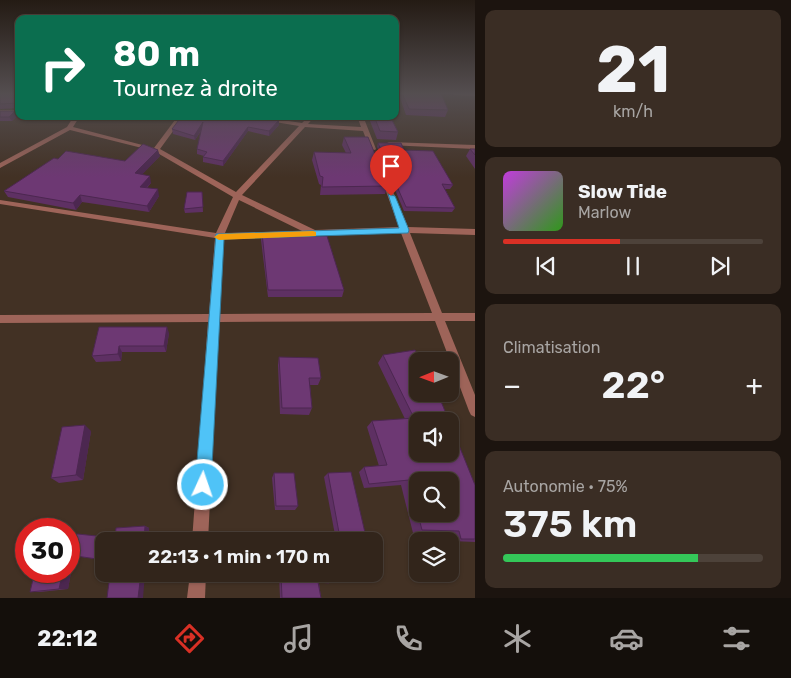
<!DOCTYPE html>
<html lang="fr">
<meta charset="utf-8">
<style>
body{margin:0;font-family:Rubik,sans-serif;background:#3a2d24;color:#f1f3f6;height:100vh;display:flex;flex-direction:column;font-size:19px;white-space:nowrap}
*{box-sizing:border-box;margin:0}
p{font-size:16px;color:#a8a5a3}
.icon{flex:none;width:28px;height:28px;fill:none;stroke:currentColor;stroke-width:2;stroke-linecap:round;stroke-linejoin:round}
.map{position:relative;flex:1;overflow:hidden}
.side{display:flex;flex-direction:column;gap:10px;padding:10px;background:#1c140f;width:316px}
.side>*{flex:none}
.banner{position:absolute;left:15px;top:15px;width:384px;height:105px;border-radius:10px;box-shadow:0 1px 4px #0004,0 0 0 1px #4d423a;background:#0b6e4f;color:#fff;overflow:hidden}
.needle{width:32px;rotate:269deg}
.controls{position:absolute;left:409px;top:352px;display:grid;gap:10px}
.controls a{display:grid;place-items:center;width:50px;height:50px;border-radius:10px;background:#32251b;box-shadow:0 1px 4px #0004,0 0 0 1px #4d423a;font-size:25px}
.speed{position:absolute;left:15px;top:518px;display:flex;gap:10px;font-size:25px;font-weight:700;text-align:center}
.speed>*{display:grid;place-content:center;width:65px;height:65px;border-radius:50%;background:#32251b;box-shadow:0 1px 4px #0004,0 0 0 1px #4d423a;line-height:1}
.speed .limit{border:8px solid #d22;background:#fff;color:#111}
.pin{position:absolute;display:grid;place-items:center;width:42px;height:42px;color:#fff;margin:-51px -21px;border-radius:50% 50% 50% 0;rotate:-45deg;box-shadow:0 0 5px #0007}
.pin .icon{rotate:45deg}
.me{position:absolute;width:55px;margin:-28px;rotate:3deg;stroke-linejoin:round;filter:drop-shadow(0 0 4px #0008)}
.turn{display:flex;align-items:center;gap:18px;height:105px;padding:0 15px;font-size:22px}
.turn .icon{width:65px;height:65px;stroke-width:2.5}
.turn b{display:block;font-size:35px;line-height:42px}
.big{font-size:38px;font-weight:600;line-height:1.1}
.side .tile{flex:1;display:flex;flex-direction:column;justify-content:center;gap:8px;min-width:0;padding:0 18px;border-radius:10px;background:#3a2d24}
.side .dial{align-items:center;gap:0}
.dial b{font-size:65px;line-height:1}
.song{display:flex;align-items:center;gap:15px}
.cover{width:60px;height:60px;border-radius:8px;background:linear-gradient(135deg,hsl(290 70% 55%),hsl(110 70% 35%))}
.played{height:5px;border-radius:2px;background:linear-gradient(90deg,#d93025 45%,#4d423a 45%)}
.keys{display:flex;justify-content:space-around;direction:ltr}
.heat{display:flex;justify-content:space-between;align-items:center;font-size:28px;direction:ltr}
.charge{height:8px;border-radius:4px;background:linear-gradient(90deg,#34c759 75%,#4d423a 0)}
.trip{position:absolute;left:95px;top:532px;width:288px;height:50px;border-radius:10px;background:#32251b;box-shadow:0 1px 4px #0004,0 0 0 1px #4d423a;font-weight:600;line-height:50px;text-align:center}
.tabs{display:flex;height:80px;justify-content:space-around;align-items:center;background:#140f0b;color:#a8a5a3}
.tabs .icon{width:35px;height:35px}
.tabs .active{color:#d93025}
.tabs b{font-size:22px;color:#f1f3f6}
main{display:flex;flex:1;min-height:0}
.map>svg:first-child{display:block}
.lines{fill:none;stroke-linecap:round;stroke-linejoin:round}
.street{fill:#9e6459;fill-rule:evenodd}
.wall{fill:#5e3063}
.shaded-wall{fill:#4c2750}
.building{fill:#6d3873;stroke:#4c2750;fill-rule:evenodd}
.route{fill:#4fc3f7;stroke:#337fa1}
.slow{fill:#f59e0b}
</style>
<main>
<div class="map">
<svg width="475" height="598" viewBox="0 0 475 598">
<rect width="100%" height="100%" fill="#423124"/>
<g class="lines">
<g class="street">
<path d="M452 93H475V96L454 95Z"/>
<rect x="0" y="110" width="19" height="4"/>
<path d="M74 116H80L73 127 154 148 178 116H184L160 149 236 192 299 126 239 116H255L302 123 309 116H315L308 124 361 127 357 116H363L376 149 375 150 370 149 363 131 305 127 242 195 315 230 399 227 380 175 383 173 386 175 408 227 475 229V235L410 233 442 313H475V321H445L475 395V417L471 415 469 411 435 321 219 322 208 541H192L208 322 0 323V315L209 314 215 238 0 204V200L216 233 233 197 154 151 70 130 0 168V163L67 127ZM239 200 302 231 225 233ZM401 233 432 313 219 314 223 239Z"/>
<path d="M389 142 475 145V149L387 145V143Z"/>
<path d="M190 574H206L205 598H187Z"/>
</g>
</g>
<g class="wall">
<path d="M0 93H19V108L0 109Z"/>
<path d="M400 93H441L448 110 445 117 406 115 399 95Z"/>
<path d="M0 111H15L17 116 12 121H0Z"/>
<path d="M269 116H286L284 118Z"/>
<path d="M368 116H390L398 132 396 140 377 139Z"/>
<path d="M279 120V125L269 136 248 131 223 166 203 162V157L204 156 197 154V149L201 131 195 140 173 134 172 129Z"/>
<path d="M344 137 388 186 385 194 320 195 321 185 319 184 312 160 314 152 346 153 342 145Z"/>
<path d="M378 143 404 150 453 185 450 189H445L455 208 452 212 404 211 377 147Z"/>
<path d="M470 149H475V169L466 156Z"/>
<path d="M160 156 142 174 151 183 147 188 159 196 149 212 82 202 76 210 8 197 4 191 58 159 125 161Z"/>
<path d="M202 192 203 212 185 213 184 209Z"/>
<path d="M262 233 279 237 344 290 342 297H268L261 240Z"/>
<path d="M99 327 169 333 166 352H122L121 361 96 362 92 356Z"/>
<path d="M383 355 475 485V542L451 541 448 534 413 533 401 485 364 488 359 472 364 467 379 466 367 427 372 421 405 419 378 363Z"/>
<path d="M279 357 321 378 318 385H310L312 408 309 415 280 414 278 365Z"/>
<path d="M91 431 83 480 59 483 51 478Z"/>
<path d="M274 473 298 506 295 510H275L272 478Z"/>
<path d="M328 473 366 537 361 539 336 540 324 477Z"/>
<path d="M145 526 149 528 148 541H104V560L74 556 68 589 40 592H30L35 571H69V534H78L115 538 116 528Z"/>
<path d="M279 574H328L329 583H319L321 598H280Z"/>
</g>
<g class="shaded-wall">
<path d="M15 111 17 116 12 121 9 117Z"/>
<path d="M279 120V125L269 136V131Z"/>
<path d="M203 122V127L195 140 194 136Z"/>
<path d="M248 127V131L223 166V161Z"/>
<path d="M158 150 160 156 137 180 135 173Z"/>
<path d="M150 176 151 183 141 193 140 187Z"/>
<path d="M158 189 159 196 149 212 147 206Z"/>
<path d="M80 195 82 202 76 210 73 203Z"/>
<path d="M167 327 169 333 166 352 164 346Z"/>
<path d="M119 346 122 352 121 361 118 354Z"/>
<path d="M85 425 91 431 83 480 76 475Z"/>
<path d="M145 526 149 528 148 541H144Z"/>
<path d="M69 555 74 556 68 589H59L63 571H69Z"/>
<path d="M141 574H145L143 598H138Z"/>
</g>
<g class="building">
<path d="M0 93H19V108L17 103 0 104Z"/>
<path d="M402 93H441L448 110 409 109Z"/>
<path d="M0 111H15L9 117H0Z"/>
<path d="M182 116H258L279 120 269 131 248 127 223 161 203 157 207 152 197 149 203 122 194 136 172 129Z"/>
<path d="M374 116H390L398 132 380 131Z"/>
<path d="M344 137H368L388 186 322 187 323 177 320 176 314 152 351 153Z"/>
<path d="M378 143H401L404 150 433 151 453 185 442 184 455 208 406 207Z"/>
<path d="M143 144 158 150 135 173 150 176 140 187 158 189 147 206 80 195 73 203 4 191 54 158 58 159 66 151 125 161Z"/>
<path d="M470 149H475V155Z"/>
<path d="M187 192H202L203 207 184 209Z"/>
<path d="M262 233H279V237L327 236 344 290H268Z"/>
<path d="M99 327H167L164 346H119L118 354 92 356Z"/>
<path d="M415 350 422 361H418V394H438L449 421H418V454H450V423L475 485V539H461L459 531 422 530 409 480 369 484 364 467 387 465 372 421 414 418 383 355ZM418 481H450V514H418Z"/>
<path d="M279 357 318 358 321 378H309L312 408H282Z"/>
<path d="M85 425 76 475 51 478 62 427Z"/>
<path d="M351 472 366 537 340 538 328 473Z"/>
<path d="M274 473H294L298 506H276Z"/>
<path d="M145 526 144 541H104V560L69 555V534H78L115 538 116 528Z"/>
<path d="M35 571H63L59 589 30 592Z"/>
<path d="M110 574H141L138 598H107Z"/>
<path d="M281 574H328L329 583 318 582 321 598H282Z"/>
</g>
<linearGradient id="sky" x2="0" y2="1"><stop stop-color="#241b14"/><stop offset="0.53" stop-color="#544e50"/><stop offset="1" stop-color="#544e50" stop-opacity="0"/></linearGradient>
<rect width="475" height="177" fill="url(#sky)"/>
<path class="route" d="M388 194 395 196 409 230 408 233 224 239 211 485 209 491 203 494 197 491 195 485 216 234 399 228Z"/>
<path class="slow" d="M313 231 316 232V236L219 240 214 237 219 234Z"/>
</svg>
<div class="controls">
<a><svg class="needle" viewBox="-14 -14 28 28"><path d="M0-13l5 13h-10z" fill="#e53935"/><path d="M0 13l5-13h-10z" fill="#a8a5a3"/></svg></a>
<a><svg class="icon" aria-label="sound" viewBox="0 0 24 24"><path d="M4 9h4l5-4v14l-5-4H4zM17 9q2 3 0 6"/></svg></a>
<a><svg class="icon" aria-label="search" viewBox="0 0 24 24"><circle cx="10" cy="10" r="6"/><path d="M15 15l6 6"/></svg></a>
<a><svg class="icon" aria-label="layers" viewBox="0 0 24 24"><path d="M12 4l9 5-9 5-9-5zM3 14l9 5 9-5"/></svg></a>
</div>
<div class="speed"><div class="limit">30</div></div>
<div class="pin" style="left:391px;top:196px;background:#d93025"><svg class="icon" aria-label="arrive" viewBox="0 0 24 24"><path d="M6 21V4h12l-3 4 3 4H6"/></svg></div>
<svg class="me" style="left:203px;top:485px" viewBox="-20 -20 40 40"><circle r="17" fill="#4fc3f7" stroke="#fff" stroke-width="3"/><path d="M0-11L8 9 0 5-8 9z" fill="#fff"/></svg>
<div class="trip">22:13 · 1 min · 170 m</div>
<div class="banner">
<div class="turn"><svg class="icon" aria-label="right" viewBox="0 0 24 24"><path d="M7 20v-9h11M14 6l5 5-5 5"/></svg><div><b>80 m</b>Tournez à droite</div></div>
</div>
</div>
<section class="side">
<div class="tile dial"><b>21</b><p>km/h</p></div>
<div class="tile">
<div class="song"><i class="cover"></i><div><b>Slow Tide</b><p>Marlow</p></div></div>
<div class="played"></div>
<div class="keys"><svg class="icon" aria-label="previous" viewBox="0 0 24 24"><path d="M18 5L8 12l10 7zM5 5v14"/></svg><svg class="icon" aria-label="pause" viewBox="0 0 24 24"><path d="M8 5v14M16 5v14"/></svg><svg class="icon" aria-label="next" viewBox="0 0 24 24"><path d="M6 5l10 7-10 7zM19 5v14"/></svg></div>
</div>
<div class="tile"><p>Climatisation</p>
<div class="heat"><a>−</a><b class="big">22°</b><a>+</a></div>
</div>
<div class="tile"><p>Autonomie · 75%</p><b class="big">375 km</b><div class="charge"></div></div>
</section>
</main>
<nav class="tabs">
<b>22:12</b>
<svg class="icon active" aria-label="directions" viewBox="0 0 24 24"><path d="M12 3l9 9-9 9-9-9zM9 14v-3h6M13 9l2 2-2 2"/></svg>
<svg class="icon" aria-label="music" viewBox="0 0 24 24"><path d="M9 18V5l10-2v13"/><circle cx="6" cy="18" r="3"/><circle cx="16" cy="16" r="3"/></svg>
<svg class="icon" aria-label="phone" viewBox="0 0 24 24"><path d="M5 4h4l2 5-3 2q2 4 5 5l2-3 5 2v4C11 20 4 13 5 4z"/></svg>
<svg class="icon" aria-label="climate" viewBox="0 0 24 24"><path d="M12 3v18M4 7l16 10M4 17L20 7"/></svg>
<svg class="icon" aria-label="car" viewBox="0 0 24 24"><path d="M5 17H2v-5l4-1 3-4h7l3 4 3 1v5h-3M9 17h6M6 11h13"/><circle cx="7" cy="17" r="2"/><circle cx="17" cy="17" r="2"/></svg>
<svg class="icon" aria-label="filters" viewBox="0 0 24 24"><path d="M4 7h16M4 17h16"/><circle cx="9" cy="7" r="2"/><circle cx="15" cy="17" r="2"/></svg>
</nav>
